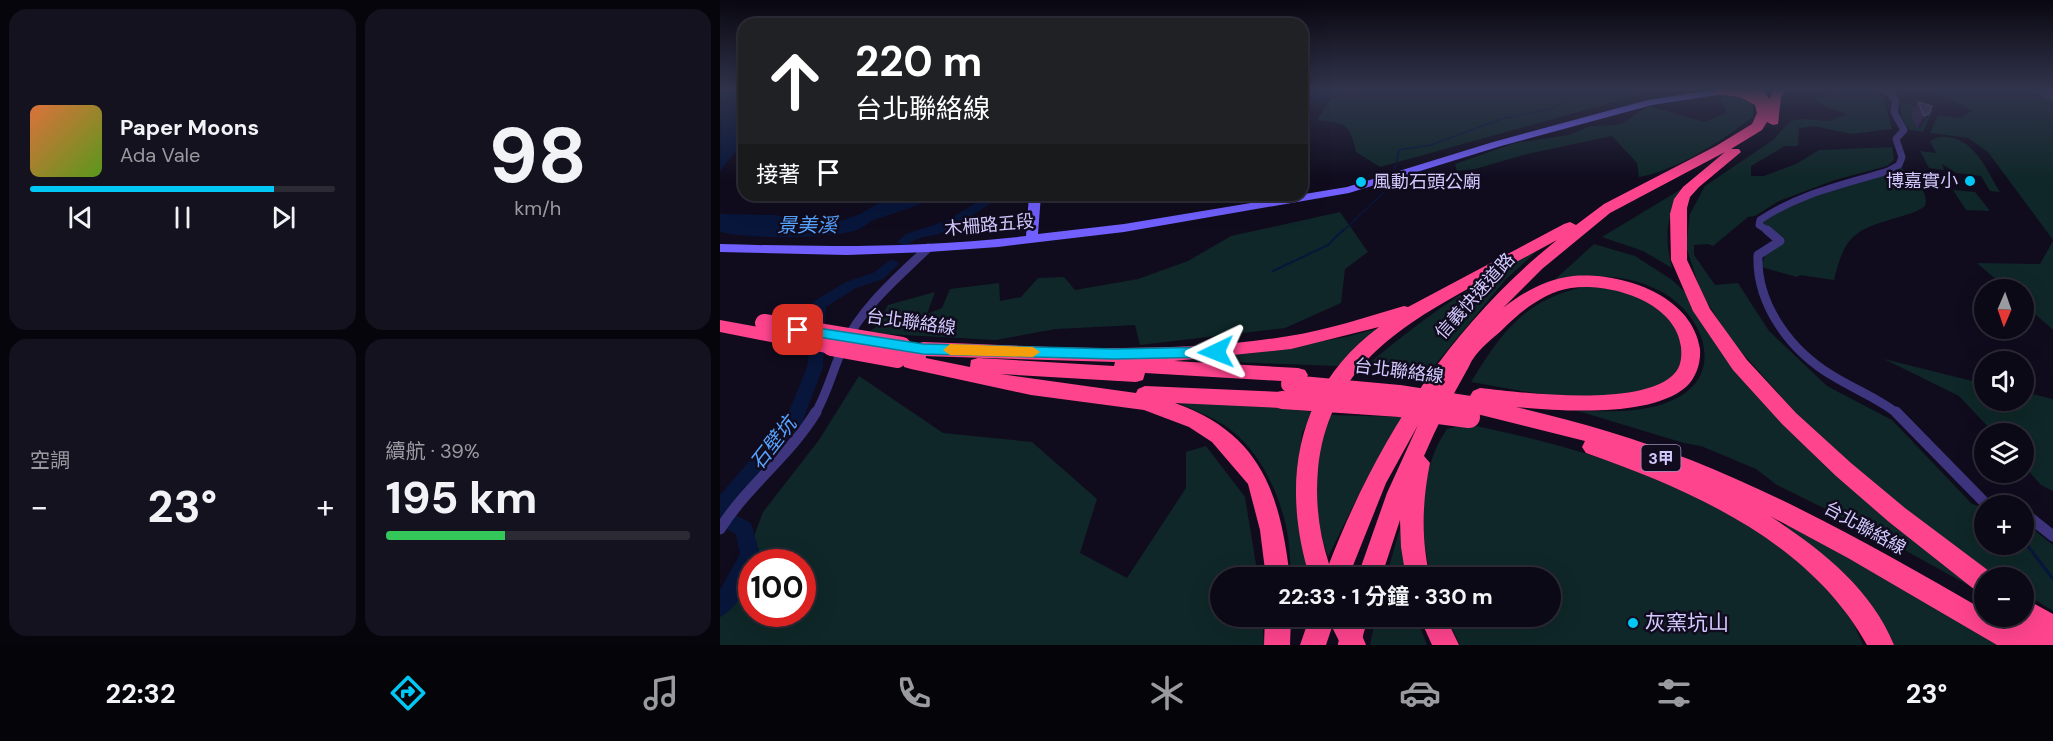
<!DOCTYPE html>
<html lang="zh-TW">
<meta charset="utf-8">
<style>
body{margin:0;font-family:"DM Sans","Noto Sans TC",sans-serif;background:#15121f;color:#f1f3f6;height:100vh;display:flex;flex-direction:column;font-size:22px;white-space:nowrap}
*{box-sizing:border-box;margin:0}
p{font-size:20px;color:#9a9aa1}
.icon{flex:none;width:33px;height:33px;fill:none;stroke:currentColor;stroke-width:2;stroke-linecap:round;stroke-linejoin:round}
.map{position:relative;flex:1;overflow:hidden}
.sheet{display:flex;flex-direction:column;gap:9px;padding:9px;background:#07050c;width:720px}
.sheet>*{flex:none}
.hud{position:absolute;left:18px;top:18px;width:570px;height:183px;border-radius:18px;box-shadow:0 6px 24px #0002,0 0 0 2px #2c2a35;background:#202124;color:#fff;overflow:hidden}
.needle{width:39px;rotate:182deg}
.fabs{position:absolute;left:1254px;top:279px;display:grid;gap:12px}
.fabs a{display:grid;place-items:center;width:60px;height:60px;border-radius:50%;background:#0c0916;box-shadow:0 6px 24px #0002,0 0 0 2px #2c2a35;font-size:30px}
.speed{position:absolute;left:18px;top:549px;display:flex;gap:12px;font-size:30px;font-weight:700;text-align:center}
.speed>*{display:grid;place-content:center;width:78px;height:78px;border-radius:50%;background:#0c0916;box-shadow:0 6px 24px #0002,0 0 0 2px #2c2a35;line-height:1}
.speed .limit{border:9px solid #d22;background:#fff;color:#111}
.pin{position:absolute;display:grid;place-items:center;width:51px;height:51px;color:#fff;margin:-26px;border-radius:12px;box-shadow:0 3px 9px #0006}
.me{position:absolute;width:66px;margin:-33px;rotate:268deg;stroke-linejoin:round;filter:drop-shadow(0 0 4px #0008)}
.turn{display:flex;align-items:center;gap:21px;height:126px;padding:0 18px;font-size:27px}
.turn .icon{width:78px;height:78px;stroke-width:2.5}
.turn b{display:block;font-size:42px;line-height:51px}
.then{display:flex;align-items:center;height:57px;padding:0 18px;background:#0003;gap:12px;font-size:22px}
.big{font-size:45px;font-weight:700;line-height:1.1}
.sheet .tile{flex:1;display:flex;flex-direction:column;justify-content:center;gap:9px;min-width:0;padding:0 21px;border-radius:18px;background:#15121f}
.sheet .dial{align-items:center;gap:0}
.dial b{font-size:78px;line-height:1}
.song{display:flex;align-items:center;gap:18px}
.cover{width:72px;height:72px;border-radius:9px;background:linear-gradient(135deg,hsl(20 70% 55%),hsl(90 70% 35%))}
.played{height:6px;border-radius:3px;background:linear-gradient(90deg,#00c7f4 80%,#2c2a35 80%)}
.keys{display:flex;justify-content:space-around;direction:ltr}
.heat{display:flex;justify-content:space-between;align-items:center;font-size:33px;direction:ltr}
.charge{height:9px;border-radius:4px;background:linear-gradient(90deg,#34c759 39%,#2c2a35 0)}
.sheet .tiles{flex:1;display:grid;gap:9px;grid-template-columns:repeat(2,1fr)}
.trip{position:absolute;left:490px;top:567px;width:351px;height:60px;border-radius:30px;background:#0c0916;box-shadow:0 6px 24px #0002,0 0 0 2px #2c2a35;font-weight:700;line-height:60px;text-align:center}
.tab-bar{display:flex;height:96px;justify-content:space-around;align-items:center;background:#050409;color:#9a9aa1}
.tab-bar .icon{width:42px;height:42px}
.tab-bar .active{color:#00c7f4}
.tab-bar b{font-size:27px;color:#f1f3f6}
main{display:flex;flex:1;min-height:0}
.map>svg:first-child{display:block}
.green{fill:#0f2728;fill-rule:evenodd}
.water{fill:#08163b}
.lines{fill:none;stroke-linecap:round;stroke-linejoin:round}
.stream-far2{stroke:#08163b;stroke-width:1.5}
.stream-far1{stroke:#08163b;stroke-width:2}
.stream{stroke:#08163b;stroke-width:3}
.river{fill:#08163b;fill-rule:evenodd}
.street-far2{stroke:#3e357f;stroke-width:7}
.street-far1{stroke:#3e357f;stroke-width:9}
.street{stroke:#3e357f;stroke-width:11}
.secondary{fill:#7160ff;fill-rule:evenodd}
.highway{fill:#ff448e;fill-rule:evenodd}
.highway-bridge-far1{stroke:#ff448e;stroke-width:18}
.highway-bridge{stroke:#ff448e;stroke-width:22}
.wall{fill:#2f234d}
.shaded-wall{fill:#1b1332}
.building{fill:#413560;stroke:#584c79;stroke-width:1.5}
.route{fill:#00c7f4;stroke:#00819f;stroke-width:1.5}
.slow{fill:#f59e0b}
.poi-dot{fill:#00c7f4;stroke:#100c1e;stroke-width:2}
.labels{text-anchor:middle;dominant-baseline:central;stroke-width:5;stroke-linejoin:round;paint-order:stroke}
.shield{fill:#100c1e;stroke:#9990bc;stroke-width:1.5}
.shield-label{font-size:16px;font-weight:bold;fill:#d4c9ff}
.poi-label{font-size:18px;fill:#d4c9ff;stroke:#100c1e;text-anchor:end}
.street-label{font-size:18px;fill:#d4c9ff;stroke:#100c1e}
.water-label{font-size:20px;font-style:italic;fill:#57a3ff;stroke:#100c1e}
.near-poi-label{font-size:21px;fill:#d4c9ff;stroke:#100c1e;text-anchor:start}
</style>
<main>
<section class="sheet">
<div class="tiles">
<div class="tile">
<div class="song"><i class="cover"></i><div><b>Paper Moons</b><p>Ada Vale</p></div></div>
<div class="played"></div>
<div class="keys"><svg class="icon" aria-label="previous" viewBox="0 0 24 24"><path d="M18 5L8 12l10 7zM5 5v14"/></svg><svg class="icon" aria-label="pause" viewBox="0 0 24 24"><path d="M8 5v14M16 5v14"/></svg><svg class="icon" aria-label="next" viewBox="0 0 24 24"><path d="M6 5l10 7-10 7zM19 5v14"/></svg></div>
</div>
<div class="tile dial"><b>98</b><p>km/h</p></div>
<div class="tile"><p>空調</p>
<div class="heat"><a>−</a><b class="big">23°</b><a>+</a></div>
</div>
<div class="tile"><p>續航 · 39%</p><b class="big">195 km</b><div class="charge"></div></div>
</div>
</section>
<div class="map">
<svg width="1333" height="645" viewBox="0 0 1333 645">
<rect width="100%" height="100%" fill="#100c1e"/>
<g class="green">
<path d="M652 89H928L905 99 660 167 636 152C629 121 626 124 597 120L611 98Z"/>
<path d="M1127 89H1152L1164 99 1172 129 1131 134 1094 126 1079 128 1078 146H1065L1031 166V176H1044L1076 164 1099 150 1172 147 1174 160 1167 166 1115 180 1059 201 1035 216 1028 217 993 246 988 244 974 245V255L995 285 1018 283 1049 331 1107 386 1172 420 1252 504 1264 508V544H1304V522L1333 545V611L1304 593V578L1279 577 1230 547 1096 436 1011 340 981 293 966 246 970 214 985 186 1053 140 1070 121 1083 119 1109 121 1127 114 1103 106 1096 98 1115 95Z"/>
<path d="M1212 89 1316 91 1333 100V103L1329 104 1333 107V240L1268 152 1248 138 1210 133 1218 115 1240 118 1252 111Z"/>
<path d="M1013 95 1021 96 1033 105V117C1001 141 958 170 919 177L917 163 892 136 807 154 755 169 737 171 735 164 795 143 849 135 871 126 899 125 929 106 984 122 1007 113 1001 99Z"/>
<path d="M1181 102 1213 110 1203 132 1189 130 1181 115Z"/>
<path d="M1218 137C1253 134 1264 166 1280 192L1270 191 1261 176 1236 173 1222 164 1224 170 1209 168 1200 151 1216 153 1210 141Z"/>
<path d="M1180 167C1191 175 1210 191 1205 206 1198 212 1188 214 1179 217 1135 230 1125 234 1114 280L1080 275 1077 277 1041 267 1046 252 1063 244 1043 226V222C1082 193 1127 185 1172 172L1177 175 1180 173 1177 170Z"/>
<path d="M963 188C946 216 944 236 952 268L923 251 882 237Z"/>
<path d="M1233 190 1255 192 1270 211 1246 210Z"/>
<path d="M620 212 648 252 625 269 621 303 565 328 420 345 415 325 336 329 276 340 147 333 156 327 168 305 215 292 207 314 222 308 230 289 279 283 280 301 301 297 318 278 344 277 355 290 418 279 468 261 511 236Z"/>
<path d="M1333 241V330L1304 304V290L1287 289 1257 263 1320 264Z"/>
<path d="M874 244 915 256 952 280 966 293 995 340 1210 550 1264 594 1154 533 1057 485 1036 469 981 446 964 443 858 411C889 411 923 414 953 400 1009 374 982 311 938 290 902 272 868 274 830 284Z"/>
<path d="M817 251 786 279 709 372 646 366C699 321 755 281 817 251Z"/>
<path d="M868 286C906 289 963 305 962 352 962 367 955 377 941 384 883 411 811 392 751 382 783 330 805 299 868 286Z"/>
<path d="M663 327 650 334 618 366 424 359 534 353 626 337Z"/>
<path d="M1164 359 1264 384V400H1304V392L1333 399V491L1321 485 1304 466V434L1274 433 1239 396Z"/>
<path d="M139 376 223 433 312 442 377 499 360 553 407 578 466 488V452L486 446 525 497 538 577 501 578V616L542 617 544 645H0V614L12 595 43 512 99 440ZM32 562H82V614H32Z"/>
<path d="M454 401 530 405 594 412 582 433 576 494 579 529 593 577H571C570 562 570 546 567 531 560 495 541 454 512 431 495 417 473 410 454 401Z"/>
<path d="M611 415 683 417 642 488 608 557C590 499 590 472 611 415Z"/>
<path d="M747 424C862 448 965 478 1062 549 1099 577 1126 600 1143 645H740L727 617 831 616V578H712C698 533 699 468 727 429Z"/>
<path d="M1068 523 1283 645H1174L1064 528Z"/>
<path d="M681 525 686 577H666Z"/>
<path d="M656 616 696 617 707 645H650Z"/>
</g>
<g class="water">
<path d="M1 89H24V140L0 171Z"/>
<path d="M582 89H639L582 105Z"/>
<path d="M172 195H220C198 206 177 212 154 220 147 223 142 229 134 231 104 239 31 239 0 232V214L54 215 114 223 140 214Z"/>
</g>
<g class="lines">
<g class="stream-far2">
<path d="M675 168 679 150 711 145 781 119 835 108 857 92 873 89"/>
<path d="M671 186 673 178"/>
<path d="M622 232 664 192"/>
</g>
<path class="stream-far1" d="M553 271 608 245 623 230"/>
<path class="stream" d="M1304 541 1333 579"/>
<g class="river">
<path d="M269 195H283L235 227 219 234 199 238 184 246 177 242 186 234 226 221Z"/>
<path d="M172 259 179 264 163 279 136 288 106 307 103 367 82 423 15 504 9 516 13 514 31 523 40 554 36 562H32C32 580 17 610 0 617V590L20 554 16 534 6 529 5 521 0 522V495L66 419 87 367 94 301 126 282 153 273Z"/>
</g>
<g class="street-far2">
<path d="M1316 89 1333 97"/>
<path d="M1050 232 1039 225 1040 220C1080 193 1123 185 1168 171L1179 165 1182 157 1176 139 1184 130 1174 112 1176 100 1165 89"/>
</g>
<g class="street-far1">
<path d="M1047 230 1060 241 1038 255C1036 305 1071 351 1113 376 1134 389 1158 398 1178 414"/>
<path d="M95 414C108 392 113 368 124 345 143 306 177 278 208 248"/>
</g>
<g class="street">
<path d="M1176 412 1268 506"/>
<path d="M1270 506 1287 501 1293 506"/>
<path d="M1304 513 1333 536"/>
<path d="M0 529C27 486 70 455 96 412"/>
</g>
<path class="secondary" d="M998 89 1015 90 1010 93 932 105 781 146 629 193 404 232 278 247 208 252 127 255 0 252V244C102 247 204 248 306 236L309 195H321L318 234 404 224 627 187 773 142 928 100Z"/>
<g class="highway">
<path d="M993 89H1020L1033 93 1031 89H1043L1049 99 1054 89H1066L1061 97 1058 124 1053 125 1047 122 1042 130 1011 149H1019L1021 152 979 187 970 197 967 208V260L990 309 1027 360 1076 413 1131 463 1185 508 1273 574 1274 578H1264V593L1255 590 1169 522 1116 476 1062 424 1013 370 973 311 951 260 950 214 954 199 963 187 1005 152 890 213 822 269 783 308C803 292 827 279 853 276 902 272 972 295 980 349 981 363 976 378 966 387 930 418 841 411 796 407 856 421 915 438 971 460 1074 501 1169 555 1264 610V616H1304V598L1333 614V645H1277L1128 558 1050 516C1101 550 1150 587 1174 645H1147C1090 542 972 490 866 453L862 447 865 441 749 412 746 406 752 399 750 396 753 391 760 388C806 393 916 407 952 376 961 368 962 358 961 347 956 302 890 282 851 288 824 292 800 312 782 330 773 338 759 349 753 359 751 361 749 367 747 370 731 398 717 426 704 456L710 463C702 503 701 538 710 578H686L681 547 680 520 661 578H637L667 493 698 425 666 483 628 578H590C560 483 576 388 659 327L571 349 454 361 578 368 585 370 588 375 585 380 578 382 425 373 423 380 416 382 280 374 416 393 418 389 425 386 562 392 569 395 572 400 569 405 562 408 455 403C542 434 560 494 570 578H546L540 530 528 484 492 442 469 427 424 410 311 395 191 369 184 367 182 362 184 357 191 355 250 367 251 360 258 358 394 366 395 362 203 356 196 354 194 349 196 344 203 342C324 346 448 356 569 336 608 330 646 317 684 306L688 307 844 224 850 222 856 225 884 204 996 146 1032 124 1037 113 1035 105 1020 97 994 94ZM837 240C731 325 658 438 609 564 599 533 595 502 598 469 608 376 668 333 744 291 775 273 806 257 837 240Z"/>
<path d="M0 320 111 340 118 342 120 347 118 352 111 354 0 332Z"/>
<path d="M545 616H571L570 645H544Z"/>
<path d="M590 616H634L646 645H621L612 627 606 645H580Z"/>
<path d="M699 616H725L739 645H712Z"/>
</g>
<g class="highway-bridge-far1">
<path d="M44 323 182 346"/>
<path d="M111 347 177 359"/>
<path d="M167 353 197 356"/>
<path d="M570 384 679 394 756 406"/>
<path d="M562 400 680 408 723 414"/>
</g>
<g class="highway-bridge">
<path d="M711 412 749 417"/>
<path d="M629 645 637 616"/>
</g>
</g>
<path class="wall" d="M1198 102 1209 114 1201 127 1197 128 1191 115Z"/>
<path class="shaded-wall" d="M1209 114 1201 127 1197 128 1204 116Z"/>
<path class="building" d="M1198 102 1212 106 1209 114 1204 116Z"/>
<linearGradient id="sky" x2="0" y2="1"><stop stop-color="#090710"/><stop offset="0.5" stop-color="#31344c"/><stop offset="1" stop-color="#31344c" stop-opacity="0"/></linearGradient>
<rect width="1333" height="179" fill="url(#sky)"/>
<path class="route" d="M78 325 203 344 394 349 496 347 503 352 496 357 394 359 203 354 74 333 72 330Z"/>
<path class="slow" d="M230 344 313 347 320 352 313 357 230 355 223 350Z"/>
<g class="poi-dot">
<circle cx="1250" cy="181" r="6"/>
<circle cx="641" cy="182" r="6"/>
<circle cx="913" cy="623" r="6"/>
</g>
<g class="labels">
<rect class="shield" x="921.5" y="445" width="39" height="26" rx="4.5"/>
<g class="shield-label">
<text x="941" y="458">3甲</text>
</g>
<g class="poi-label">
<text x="1238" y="181">博嘉實小</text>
<text x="653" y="182" text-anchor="start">風動石頭公廟</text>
</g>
<g class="street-label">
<text transform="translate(269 225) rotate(-5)">木柵路五段</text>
<text transform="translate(755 296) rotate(-48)">信義快速道路</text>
<text transform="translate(191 322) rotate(8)">台北聯絡線</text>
<text transform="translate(679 371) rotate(7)">台北聯絡線</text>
<text transform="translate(1145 528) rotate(29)">台北聯絡線</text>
</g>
<g class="water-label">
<text x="87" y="225">景美溪</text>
<text transform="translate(53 443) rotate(-52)">石壁坑</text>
</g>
<g class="near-poi-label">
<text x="925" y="623">灰窯坑山</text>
</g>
</g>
</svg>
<div class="fabs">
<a><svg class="needle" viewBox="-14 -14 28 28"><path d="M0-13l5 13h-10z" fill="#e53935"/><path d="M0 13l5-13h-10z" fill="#9a9aa1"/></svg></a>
<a><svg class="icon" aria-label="sound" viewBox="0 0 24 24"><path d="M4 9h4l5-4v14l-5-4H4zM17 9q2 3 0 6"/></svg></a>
<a><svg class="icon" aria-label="layers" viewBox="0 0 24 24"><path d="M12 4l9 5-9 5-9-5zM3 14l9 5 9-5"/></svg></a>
<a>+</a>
<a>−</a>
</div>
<div class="speed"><div class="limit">100</div></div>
<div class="pin" style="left:78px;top:330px;background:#d93025"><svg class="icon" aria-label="arrive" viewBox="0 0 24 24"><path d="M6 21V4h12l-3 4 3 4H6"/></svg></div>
<svg class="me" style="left:496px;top:352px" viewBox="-20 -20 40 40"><path d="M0-17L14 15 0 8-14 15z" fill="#00c7f4" stroke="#fff" stroke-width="4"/></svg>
<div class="trip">22:33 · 1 分鐘 · 330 m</div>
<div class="hud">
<div class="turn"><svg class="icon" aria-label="ahead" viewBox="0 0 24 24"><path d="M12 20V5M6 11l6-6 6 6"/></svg><div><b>220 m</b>台北聯絡線</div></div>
<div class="then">接著<svg class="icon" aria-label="arrive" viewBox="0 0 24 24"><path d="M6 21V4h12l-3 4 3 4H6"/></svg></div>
</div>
</div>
</main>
<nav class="tab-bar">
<b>22:32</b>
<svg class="icon active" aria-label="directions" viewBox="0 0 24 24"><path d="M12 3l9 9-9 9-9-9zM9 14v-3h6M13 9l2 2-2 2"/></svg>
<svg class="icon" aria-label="music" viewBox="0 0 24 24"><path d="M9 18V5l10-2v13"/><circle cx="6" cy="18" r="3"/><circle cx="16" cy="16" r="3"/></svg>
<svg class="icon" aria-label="phone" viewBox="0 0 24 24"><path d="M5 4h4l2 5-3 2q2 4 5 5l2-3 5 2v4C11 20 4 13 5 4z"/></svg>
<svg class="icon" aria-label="climate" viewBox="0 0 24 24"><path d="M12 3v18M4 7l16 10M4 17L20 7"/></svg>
<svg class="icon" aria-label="car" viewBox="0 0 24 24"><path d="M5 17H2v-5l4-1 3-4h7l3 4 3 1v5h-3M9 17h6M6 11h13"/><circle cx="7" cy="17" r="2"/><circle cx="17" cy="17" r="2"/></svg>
<svg class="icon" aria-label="filters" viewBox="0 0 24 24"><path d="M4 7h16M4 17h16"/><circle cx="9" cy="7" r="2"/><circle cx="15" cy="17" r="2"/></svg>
<b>23°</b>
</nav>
